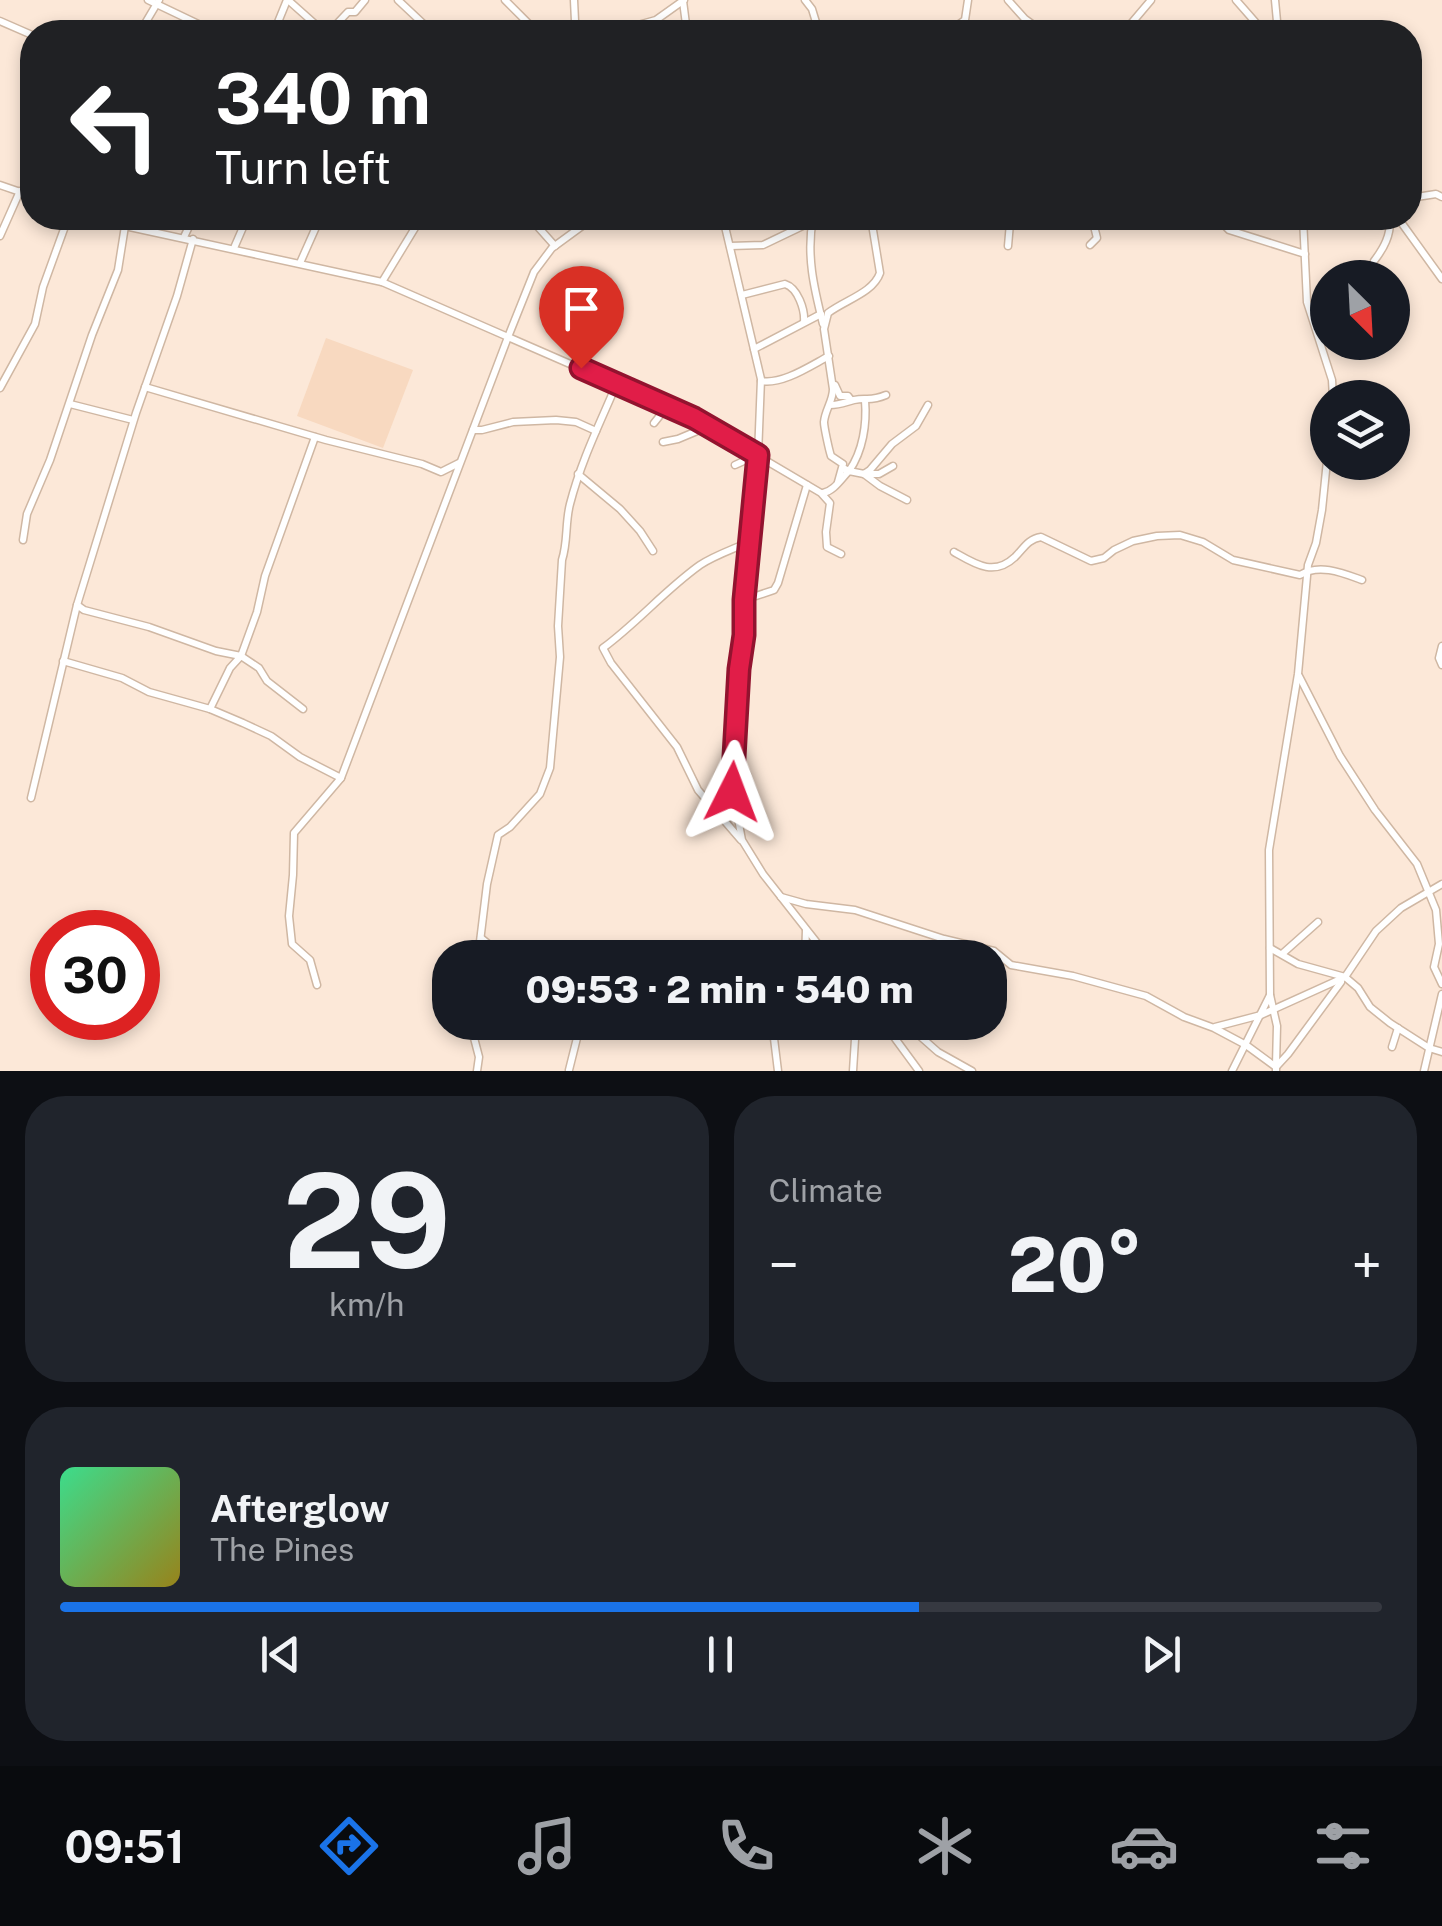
<!DOCTYPE html>
<meta charset="utf-8">
<style>
body{margin:0;font-family:"Public Sans",sans-serif;background:#20242c;color:#f1f3f6;height:100vh;display:flex;flex-direction:column;font-size:38px;white-space:nowrap}
*{box-sizing:border-box;margin:0}
p{font-size:32px;color:#9ea1a6}
.icon{flex:none;width:55px;height:55px;fill:none;stroke:currentColor;stroke-width:2;stroke-linecap:round;stroke-linejoin:round}
.map{position:relative;height:1071px;overflow:hidden}
.details{display:flex;flex-direction:column;gap:25px;padding:25px;background:#0d0f14;flex:1}
.details>*{flex:none}
.hud{position:absolute;left:20px;top:20px;width:1402px;height:210px;border-radius:40px;box-shadow:0 5px 15px #0003;background:#202124;color:#fff;overflow:hidden}
.needle{width:65px;rotate:156deg}
.buttons{position:absolute;left:1310px;top:260px;display:grid;gap:20px}
.buttons a{display:grid;place-items:center;width:100px;height:100px;border-radius:50%;background:#171b24;box-shadow:0 5px 15px #0003;font-size:50px}
.speed{position:absolute;left:30px;top:910px;display:flex;gap:20px;font-size:50px;font-weight:700;text-align:center}
.speed>*{display:grid;place-content:center;width:130px;height:130px;border-radius:50%;background:#171b24;box-shadow:0 5px 15px #0003;line-height:1}
.speed .limit{border:15px solid #d22;background:#fff;color:#111}
.pin{position:absolute;display:grid;place-items:center;width:85px;height:85px;color:#fff;margin:-102px -42px;border-radius:50% 50% 50% 0;rotate:-45deg;box-shadow:0 0 10px #0007}
.pin .icon{rotate:45deg}
.me{position:absolute;width:110px;margin:-55px;rotate:3deg;stroke-linejoin:round;filter:drop-shadow(0 0 8px #0008)}
.turn{display:flex;align-items:center;gap:35px;height:210px;padding:0 30px;font-size:45px}
.turn .icon{width:130px;height:130px;stroke-width:2.5}
.turn b{display:block;font-size:70px;line-height:85px}
.big{font-size:75px;font-weight:800;line-height:1.1}
.details .tile{flex:1;display:flex;flex-direction:column;justify-content:center;gap:15px;min-width:0;padding:0 35px;border-radius:40px;background:#20242c}
.details .dial{align-items:center;gap:0}
.dial b{font-size:130px;line-height:1}
.song{display:flex;align-items:center;gap:30px}
.cover{width:120px;height:120px;border-radius:15px;background:linear-gradient(135deg,hsl(150 70% 55%),hsl(50 70% 35%))}
.played{height:10px;border-radius:5px;background:linear-gradient(90deg,#1a73e8 65%,#363941 65%)}
.keys{display:flex;justify-content:space-around;direction:ltr}
.heat{display:flex;justify-content:space-between;align-items:center;font-size:55px;direction:ltr}
.details .tiles{flex:1;display:grid;gap:25px;grid-template-columns:1fr 1fr}
.tile:last-child{grid-column:span 2}
.trip{position:absolute;left:432px;top:940px;width:575px;height:100px;border-radius:40px;background:#171b24;box-shadow:0 5px 15px #0003;font-weight:800;line-height:100px;text-align:center}
.tab-bar{display:flex;height:160px;justify-content:space-around;align-items:center;background:#090b0e;color:#9ea1a6}
.tab-bar .icon{width:70px;height:70px}
.tab-bar .current{color:#1a73e8}
.tab-bar b{font-size:45px;color:#f1f3f6}
.map>svg:first-child{display:block}
.built{fill:#f8d9c0}
.lines{fill:none;stroke-linecap:round;stroke-linejoin:round}
.minor-casing{stroke:#cfb7a3;stroke-width:9}
.minor{stroke:#fff;stroke-width:6}
.route-casing{stroke:#92132f;stroke-width:25}
.route{stroke:#e11d48;stroke-width:18}
</style>
<div class="map">
<svg width="1442" height="1071" viewBox="0 0 1442 1071">
<rect width="100%" height="100%" fill="#fce8d8"/>
<path class="built" d="M326 338 413 370 383 448 297 416Z"/>
<g class="lines">
<defs>
<g id="minor">
<path d="M148 0 215 32"/>
<path d="M288 0 324 32"/>
<path d="M398 0 432 32"/>
<path d="M505 0 537 32"/>
<path d="M574 0 575 21 580 32"/>
<path d="M805 0 812 9 819 32"/>
<path d="M1008 0 1025 19 1043 32"/>
<path d="M1236 0 1264 32"/>
<path d="M1275 0 1278 32"/>
<path d="M683 1 687 32"/>
<path d="M0 21 32 35"/>
<path d="M140 32 159 0"/>
<path d="M274 32 287 0"/>
<path d="M329 32 348 12H355L365 0"/>
<path d="M613 32 656 20 684 0"/>
<path d="M948 32 965 20 968 0"/>
<path d="M1124 32 1151 0"/>
<path d="M0 185 32 196"/>
<path d="M1410 198 1436 194 1442 197"/>
<path d="M99 218 125 226 382 282 508 337 341 778 294 833 293 875 289 916 292 944 310 960 317 985"/>
<path d="M530 218 555 246"/>
<path d="M593 218 552 248 534 272 508 337 694 418 821 493 830 503 826 532 827 547 841 554"/>
<path d="M723 218 761 379 758 455 744 600 743 635 739 669 733 792 742 840 763 874 829 958"/>
<path d="M813 218C806 255 814 288 823 324"/>
<path d="M1222 218 1224 225 1229 230 1305 254"/>
<path d="M1303 218 1307 302 1332 380 1333 398"/>
<path d="M1398 218 1442 279"/>
<path d="M0 236 20 191"/>
<path d="M184 237 193 218"/>
<path d="M1090 245 1097 238 1092 218"/>
<path d="M730 246 763 245 811 222"/>
<path d="M1008 246 1010 223 1013 218"/>
<path d="M234 248 247 218"/>
<path d="M1374 261C1384 248 1391 235 1390 218"/>
<path d="M300 263 320 218"/>
<path d="M382 282 421 218"/>
<path d="M742 295 785 284C798 288 805 310 804 322"/>
<path d="M754 349 821 314"/>
<path d="M761 381C782 385 810 366 829 356"/>
<path d="M835 385 840 396H848L851 400"/>
<path d="M145 387 326 440 422 464 441 472 459 463"/>
<path d="M0 388 35 324 43 287 68 218"/>
<path d="M70 404 133 420"/>
<path d="M830 405C840 405 846 402 854 400 867 397 869 402 886 395"/>
<path d="M654 423 662 413 665 404"/>
<path d="M473 430H482L513 422 556 420 576 422 596 431"/>
<path d="M663 442 678 439 709 426"/>
<path d="M735 465 757 455"/>
<path d="M845 469 849 471C863 451 867 424 865 400"/>
<path d="M578 474 620 509 640 531 653 551"/>
<path d="M864 474 880 486 907 500"/>
<path d="M866 474H879L893 466"/>
<path d="M838 482 843 464 831 456C829 450 824 427 824 422 825 410 833 401 833 389L824 329 828 313C845 300 873 293 880 273L871 218"/>
<path d="M823 493C834 491 841 479 849 471L864 474 870 470 892 444 916 426 928 405"/>
<path d="M23 540 27 514 50 460 92 335 118 270 125 226"/>
<path d="M954 552C975 564 994 577 1015 557 1024 548 1028 539 1041 537L1091 561 1104 558 1114 550 1133 541 1157 536 1180 535 1203 542 1233 560 1300 575C1319 563 1343 573 1362 580"/>
<path d="M744 600 774 590 778 583 807 485"/>
<path d="M77 605 84 610 149 627 216 651 241 656 259 668 267 681 303 709"/>
<path d="M1442 646 1439 658 1442 665"/>
<path d="M63 661 122 678 149 692 210 709 243 723 271 736 300 757 341 778"/>
<path d="M1299 676 1340 756 1375 810 1417 864 1436 910 1439 944 1434 967 1442 984"/>
<path d="M210 709 230 668 241 656 257 612 265 576 315 437"/>
<path d="M31 798 77 605 136 413 177 296 193 239"/>
<path d="M741 840 698 790 677 747 611 663 603 648C637 623 665 590 700 565 715 555 734 549 751 541"/>
<path d="M781 897 806 904 855 910 944 939 994 951 1011 965 1073 976 1146 996 1184 1017 1214 1028 1246 1045 1276 1067V1071"/>
<path d="M481 938 506 958"/>
<path d="M1270 948 1298 964 1345 977 1358 988 1370 1007 1390 1023 1429 1048 1442 1052"/>
<path d="M1282 954 1318 922"/>
<path d="M478 958 487 884 498 835 510 827 540 794 550 768 560 657 558 626 562 560C568 542 565 523 570 504 581 461 600 423 617 383"/>
<path d="M805 958 806 930"/>
<path d="M1270 995 1277 1026 1276 1065"/>
<path d="M772 1022 778 1071"/>
<path d="M883 1022 919 1071"/>
<path d="M904 1022 938 1052 972 1071"/>
<path d="M1215 1027 1261 1015 1345 977 1376 931 1401 908 1442 884"/>
<path d="M1392 1047 1398 1028"/>
<path d="M1276 1067 1288 1054 1341 982"/>
<path d="M569 1070 581 1022"/>
<path d="M477 1071 479 1057 473 1034 482 1022"/>
<path d="M853 1071 855 1039 853 1022"/>
<path d="M1232 1071 1270 995 1269 850 1298 674 1308 565 1316 543 1322 510 1328 451"/>
<path d="M1424 1071 1442 994"/>
</g>
</defs>
<use href="#minor" class="minor-casing"/>
<use href="#minor" class="minor"/>
</g>
<g class="lines">
<defs>
<path id="route" d="M581 368 694 418 758 455 744 600V635L739 669 732 792"/>
</defs>
<use href="#route" class="route-casing"/>
<use href="#route" class="route"/>
</g>
</svg>
<div class="buttons">
<a><svg class="needle" viewBox="-14 -14 28 28"><path d="M0-13l5 13h-10z" fill="#e53935"/><path d="M0 13l5-13h-10z" fill="#9ea1a6"/></svg></a>
<a><svg class="icon" aria-label="layers" viewBox="0 0 24 24"><path d="M12 4l9 5-9 5-9-5zM3 14l9 5 9-5"/></svg></a>
</div>
<div class="speed"><div class="limit">30</div></div>
<div class="pin" style="left:581px;top:368px;background:#d93025"><svg class="icon" aria-label="arrive" viewBox="0 0 24 24"><path d="M6 21V4h12l-3 4 3 4H6"/></svg></div>
<svg class="me" style="left:732px;top:792px" viewBox="-20 -20 40 40"><path d="M0-17L14 15 0 8-14 15z" fill="#e11d48" stroke="#fff" stroke-width="4"/></svg>
<div class="trip">09:53 · 2 min · 540 m</div>
<div class="hud">
<div class="turn"><svg class="icon" aria-label="left" viewBox="0 0 24 24"><path d="M17 20v-9H6M10 6l-5 5 5 5"/></svg><div><b>340 m</b>Turn left</div></div>
</div>
</div>
<section class="details">
<div class="tiles">
<div class="tile dial"><b>29</b><p>km/h</p></div>
<div class="tile"><p>Climate</p>
<div class="heat"><a>−</a><b class="big">20°</b><a>+</a></div>
</div>
<div class="tile">
<div class="song"><i class="cover"></i><div><b>Afterglow</b><p>The Pines</p></div></div>
<div class="played"></div>
<div class="keys"><svg class="icon" aria-label="previous" viewBox="0 0 24 24"><path d="M18 5L8 12l10 7zM5 5v14"/></svg><svg class="icon" aria-label="pause" viewBox="0 0 24 24"><path d="M8 5v14M16 5v14"/></svg><svg class="icon" aria-label="next" viewBox="0 0 24 24"><path d="M6 5l10 7-10 7zM19 5v14"/></svg></div>
</div>
</div>
</section>
<nav class="tab-bar">
<b>09:51</b>
<svg class="icon current" aria-label="directions" viewBox="0 0 24 24"><path d="M12 3l9 9-9 9-9-9zM9 14v-3h6M13 9l2 2-2 2"/></svg>
<svg class="icon" aria-label="music" viewBox="0 0 24 24"><path d="M9 18V5l10-2v13"/><circle cx="6" cy="18" r="3"/><circle cx="16" cy="16" r="3"/></svg>
<svg class="icon" aria-label="phone" viewBox="0 0 24 24"><path d="M5 4h4l2 5-3 2q2 4 5 5l2-3 5 2v4C11 20 4 13 5 4z"/></svg>
<svg class="icon" aria-label="climate" viewBox="0 0 24 24"><path d="M12 3v18M4 7l16 10M4 17L20 7"/></svg>
<svg class="icon" aria-label="car" viewBox="0 0 24 24"><path d="M5 17H2v-5l4-1 3-4h7l3 4 3 1v5h-3M9 17h6M6 11h13"/><circle cx="7" cy="17" r="2"/><circle cx="17" cy="17" r="2"/></svg>
<svg class="icon" aria-label="filters" viewBox="0 0 24 24"><path d="M4 7h16M4 17h16"/><circle cx="9" cy="7" r="2"/><circle cx="15" cy="17" r="2"/></svg>
</nav>
